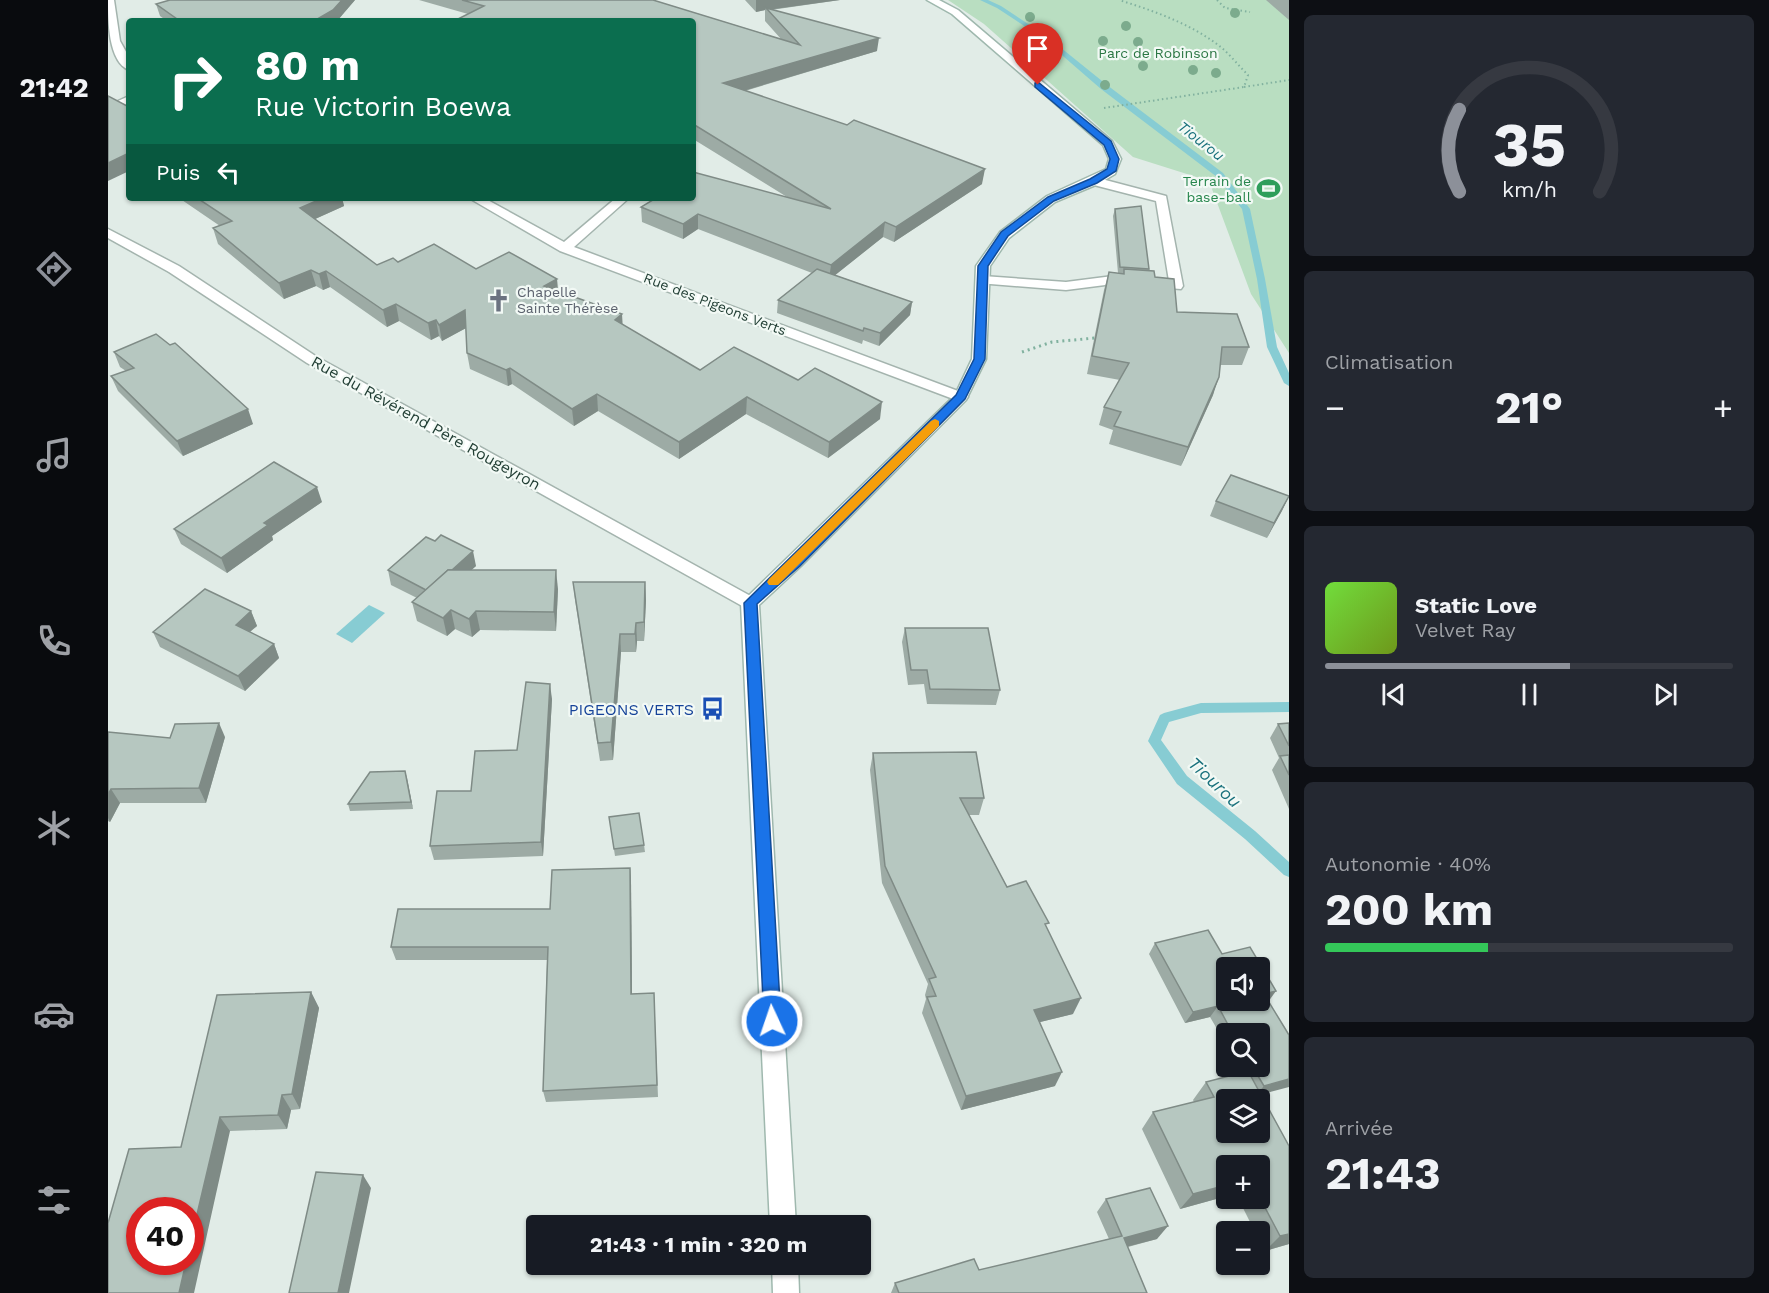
<!DOCTYPE html>
<html lang="fr">
<meta charset="utf-8">
<style>
body{margin:0;font-family:"Work Sans",sans-serif;background:#242831;color:#f1f3f6;height:100vh;display:flex;flex-direction:column;font-size:22px;white-space:nowrap}
*{box-sizing:border-box;margin:0}
p{font-size:20px;color:#9ea1a6}
.icon{flex:none;width:33px;height:33px;fill:none;stroke:currentColor;stroke-width:2;stroke-linecap:round;stroke-linejoin:round}
.map{position:relative;flex:1;overflow:hidden}
.panel{display:flex;flex-direction:column;gap:15px;padding:15px;background:#0d0f14;width:480px}
.panel>*{flex:none}
.hud{position:absolute;left:18px;top:18px;width:570px;height:183px;border-radius:6px;box-shadow:0 2px 4px #0004;background:#0b6e4f;color:#fff;overflow:hidden}
.tools{position:absolute;left:1108px;top:957px;display:grid;gap:12px}
.tools a{display:grid;place-items:center;width:54px;height:54px;border-radius:6px;background:#171b24;box-shadow:0 2px 4px #0004;font-size:30px}
.speed{position:absolute;left:18px;top:1197px;display:flex;gap:12px;font-size:30px;font-weight:700;text-align:center}
.speed>*{display:grid;place-content:center;width:78px;height:78px;border-radius:50%;background:#171b24;box-shadow:0 2px 4px #0004;line-height:1}
.speed .limit{border:9px solid #d22;background:#fff;color:#111}
.pin{position:absolute;display:grid;place-items:center;width:51px;height:51px;color:#fff;margin:-62px -26px;border-radius:50% 50% 50% 0;rotate:-45deg;box-shadow:0 0 6px #0007}
.pin .icon{rotate:45deg}
.me{position:absolute;width:66px;margin:-33px;rotate:357deg;stroke-linejoin:round;filter:drop-shadow(0 0 4px #0008)}
.turn{display:flex;align-items:center;gap:21px;height:126px;padding:0 30px;font-size:27px}
.turn .icon{width:78px;height:78px;stroke-width:2.5}
.turn b{display:block;font-size:42px;line-height:51px}
.then{display:flex;align-items:center;height:57px;padding:0 30px;background:#0003;gap:12px;font-size:22px}
.big{font-size:45px;font-weight:700;line-height:1.1}
.panel .card{flex:1;display:flex;flex-direction:column;justify-content:center;gap:9px;min-width:0;padding:0 21px;border-radius:9px;background:#242831}
.panel .dial{align-items:center;gap:0}
.dial svg{height:156px;overflow:visible;fill:none;stroke:#363941;stroke-width:7;stroke-linecap:round;text-anchor:middle}
.dial text{fill:#f1f3f6;stroke:none}
.song{display:flex;align-items:center;gap:18px}
.cover{width:72px;height:72px;border-radius:9px;background:linear-gradient(135deg,hsl(100 70% 55%),hsl(80 70% 35%))}
.played{height:6px;border-radius:3px;background:linear-gradient(90deg,#8c9099 60%,#363941 60%)}
.keys{display:flex;justify-content:space-around;direction:ltr}
.heat{display:flex;justify-content:space-between;align-items:center;font-size:33px;direction:ltr}
.charge{height:9px;border-radius:4px;background:linear-gradient(90deg,#34c759 40%,#363941 0)}
.trip{position:absolute;left:418px;top:1215px;width:345px;height:60px;border-radius:6px;background:#171b24;box-shadow:0 2px 4px #0004;font-weight:700;line-height:60px;text-align:center}
main{display:flex;flex:1;min-height:0}
.menu{display:flex;flex-direction:column;width:108px;justify-content:space-around;align-items:center;background:#090b0e;color:#9ea1a6}
.menu .icon{width:42px;height:42px}
.menu .active{color:#8c9099}
.menu b{font-size:27px;color:#f1f3f6}
.map>svg:first-child{display:block}
.green{fill:#b9dec1}
.water{fill:#87ccd3}
.lines{fill:none;stroke-linecap:round;stroke-linejoin:round}
.stream{fill:#87ccd3;fill-rule:evenodd}
.lane-casing{stroke:#a4b4ae;stroke-width:3}
.street-casing{stroke:#a4b4ae;stroke-width:3}
.secondary-casing{stroke:#9fb8ae;stroke-width:3}
.path-far1{stroke:#81b19f;stroke-width:2;stroke-dasharray:1.5 3;stroke-linecap:butt}
.path{stroke:#81b19f;stroke-width:3;stroke-dasharray:2 4;stroke-linecap:butt}
.lane{fill:#fff;fill-rule:evenodd}
.street{fill:#fff;fill-rule:evenodd}
.secondary{fill:#fff;fill-rule:evenodd}
.tree{fill:#7cab8d}
.wall{fill:#9daba5}
.shaded-wall{fill:#7f8b86}
.building{fill:#b6c7c0;stroke:#7f8b86;stroke-width:1.5;fill-rule:evenodd}
.route{fill:#1a73e8;stroke:#114b97;stroke-width:1.5}
.slow{fill:#f59e0b}
.labels{text-anchor:middle;dominant-baseline:central;stroke-width:4.5;stroke-linejoin:round;paint-order:stroke}
.far-park-label{font-size:14px;fill:#2a7643;stroke:#f2f9f5}
.far-leisure-label{font-size:14px;fill:#27864d;stroke:#f2f9f5;text-anchor:end}
.far-worship-label{font-size:14px;fill:#5b616d;stroke:#f2f9f5;text-anchor:start}
.far-street-label{font-size:14px;fill:#213e34;stroke:#f2f9f5}
.far-water-label{font-size:15px;font-style:italic;fill:#19717c;stroke:#f2f9f5}
.street-label{font-size:16px;fill:#213e34;stroke:#f2f9f5}
.transit-label{font-size:16px;fill:#164399;stroke:#f2f9f5;text-anchor:end}
.water-label{font-size:18px;font-style:italic;fill:#19717c;stroke:#f2f9f5}
</style>
<main>
<nav class="menu">
<b>21:42</b>
<svg class="icon active" aria-label="directions" viewBox="0 0 24 24"><path d="M12 3l9 9-9 9-9-9zM9 14v-3h6M13 9l2 2-2 2"/></svg>
<svg class="icon" aria-label="music" viewBox="0 0 24 24"><path d="M9 18V5l10-2v13"/><circle cx="6" cy="18" r="3"/><circle cx="16" cy="16" r="3"/></svg>
<svg class="icon" aria-label="phone" viewBox="0 0 24 24"><path d="M5 4h4l2 5-3 2q2 4 5 5l2-3 5 2v4C11 20 4 13 5 4z"/></svg>
<svg class="icon" aria-label="climate" viewBox="0 0 24 24"><path d="M12 3v18M4 7l16 10M4 17L20 7"/></svg>
<svg class="icon" aria-label="car" viewBox="0 0 24 24"><path d="M5 17H2v-5l4-1 3-4h7l3 4 3 1v5h-3M9 17h6M6 11h13"/><circle cx="7" cy="17" r="2"/><circle cx="17" cy="17" r="2"/></svg>
<svg class="icon" aria-label="filters" viewBox="0 0 24 24"><path d="M4 7h16M4 17h16"/><circle cx="9" cy="7" r="2"/><circle cx="15" cy="17" r="2"/></svg>
</nav>
<div class="map">
<svg width="1181" height="1293" viewBox="0 0 1181 1293">
<rect width="100%" height="100%" fill="#e1ece7"/>
<path class="green" d="M840 0H1181V353L1143 294 1101 181 1025 157 876 24Z"/>
<path class="water" d="M261 605 277 613 244 643 228 634Z"/>
<g class="lines">
<g class="stream">
<path d="M872 0H880L893 6 937 35 999 85 1115 173 1142 209 1157 279 1169 347 1181 373V386L1176 383 1159 347 1149 279 1134 209 1109 177 993 89 933 37 889 8Z"/>
<path d="M1181 702V712L1093 713 1061 722 1053 740 1079 776 1147 831 1181 862V877L1176 875 1137 839 1069 784 1040 741 1052 715 1056 713 1093 703Z"/>
</g>
<defs>
<g id="lane">
<path d="M21 96V108L10 105V101Z"/>
<path d="M986 177 1058 196 1075 286 1073 289 1005 284 958 290 870 283 868 280 875 276 958 282 1005 276 1061 281 1048 201 982 184V178Z"/>
</g>
<g id="street">
<path d="M0 0H6L12 41 21 57V70C0 62 0 19 0 0Z"/>
<path d="M361 198H376L456 242 508 198H521L466 247 858 394 860 397 853 402 848 400 452 251Z"/>
<path d="M0 229 71 266 209 357 648 599 651 603 648 607 642 609 636 607 199 363 61 272 0 238Z"/>
</g>
<g id="secondary">
<path d="M819 0H831L850 10 1004 141 1013 159 1007 174 990 184 947 202 901 238 882 266 878 359 858 400 693 566 651 605 688 1226H662L633 603 847 395 864 359 868 266 892 232 939 196 998 169 1001 159 995 145 844 14Z"/>
<path d="M664 1264H690L691 1293H665Z"/>
</g>
</defs>
<use href="#lane" class="lane-casing"/>
<use href="#street" class="street-casing"/>
<use href="#secondary" class="secondary-casing"/>
<g class="path-far1">
<path d="M1109 0 1117 8 1142 12"/>
<path d="M1136 87 1181 80"/>
<path d="M996 108 1136 87 1140 75C1131 66 1123 56 1114 48 1084 24 1046 11 1011 0"/>
</g>
<path class="path" d="M914 352 944 342 987 338"/>
<use href="#lane" class="lane"/>
<use href="#street" class="street"/>
<use href="#secondary" class="secondary"/>
</g>
<g class="tree">
<circle cx="1127" cy="13" r="5"/>
<circle cx="922" cy="17" r="5"/>
<circle cx="1018" cy="26" r="5"/>
<circle cx="995" cy="41" r="5"/>
<circle cx="1030" cy="42" r="5"/>
<circle cx="1035" cy="66" r="5"/>
<circle cx="1085" cy="70" r="5"/>
<circle cx="1108" cy="73" r="5"/>
<circle cx="997" cy="85" r="5"/>
</g>
<g class="wall">
<path d="M247 0 229 21H59L52 16 48 4Z"/>
<path d="M311 0H545L673 39 657 21V10L648 12 637 0H732L663 10 769 51 637 91 874 184 786 242 775 237 727 275 804 302 802 315 771 346 755 340 754 344 669 313 670 300 704 273 590 229 575 239 534 222 533 207 543 201 534 198 679 197 585 139V21L360 14Z"/>
<path d="M1158 0H1181V20Z"/>
<path d="M71 198H234L236 206 207 219 269 265 290 262 368 269 449 279 450 291 514 314V324L592 370 690 380 772 419 720 458 638 414 571 459 490 411 466 426 404 384 400 386 362 369 359 353 358 328 334 341 331 336 323 340 291 321 279 327 222 287 215 290 208 286 176 299 110 244 105 228 112 226Z"/>
<path d="M1007 209 1041 269V271L1047 277 1069 312 1141 347 1134 365H1112L1105 395 1073 466 1001 444 1005 430 991 425 996 407 1012 380 979 374 996 290 1001 272 1010 273 1005 216Z"/>
<path d="M6 352 145 424 75 456 10 391 3 376 18 371 12 367Z"/>
<path d="M1181 496 1159 538 1102 516 1108 501Z"/>
<path d="M214 502 164 536 165 540 119 573 73 544 66 529Z"/>
<path d="M368 566 363 570 450 589 448 631 372 630 364 637 347 629 339 636 309 621 304 602 309 598 283 585 280 570Z"/>
<path d="M465 582H537L538 600 536 641H529L528 652H513L505 760 492 761 467 600Z"/>
<path d="M143 611 149 626 142 632 166 644 171 658 137 691 52 647 45 632Z"/>
<path d="M797 628 892 690 888 705 819 704 816 684 800 685 794 642Z"/>
<path d="M444 699 435 856 326 860 322 846 363 791 409 750Z"/>
<path d="M1181 723V809L1164 770 1171 758 1162 738 1170 724Z"/>
<path d="M0 732 62 738 117 737 98 803H12L2 822 0 821Z"/>
<path d="M765 753 876 798 871 815H861L899 887 939 929 965 1014 932 1022 947 1086 853 1110 814 1013 818 999 817 995 820 984 774 883 762 770Z"/>
<path d="M297 771 305 809 242 811 240 804Z"/>
<path d="M502 824 536 845 537 852 507 856Z"/>
<path d="M522 868 523 881 524 994 546 993 550 1097 438 1102 435 1091 439 960H288L283 947 442 909Z"/>
<path d="M1047 943 1114 954 1160 1001 1181 1035 1153 1095 1181 1146V1244L1157 1251 1152 1242V1232H1147L1130 1198H1152V1166H1119V1196L1072 1209 1034 1129 1045 1112 1086 1102 1085 1100 1098 1082 1134 1073 1130 1066H1152V1034H1119V1046L1102 1017 1077 1023 1041 954Z"/>
<path d="M203 992 211 1008 192 1109 183 1110 179 1129 122 1131 73 1147Z"/>
<path d="M998 1199 1049 1239 1020 1247 1039 1293H783L787 1283 871 1270 1001 1239 989 1212Z"/>
</g>
<g class="shaded-wall">
<path d="M234 0H247L229 21H206Z"/>
<path d="M648 0H732L659 10 658 8 657 10 648 12Z"/>
<path d="M771 38 769 51 615 97V83Z"/>
<path d="M21 153V171L0 181V163Z"/>
<path d="M877 169 874 184 786 242 788 227Z"/>
<path d="M215 198H234L236 206 196 224 192 208Z"/>
<path d="M590 214V229L575 239V224Z"/>
<path d="M777 222 775 237 721 280 723 265Z"/>
<path d="M203 270 208 286 176 299 171 283Z"/>
<path d="M218 271 222 287 215 290 211 274Z"/>
<path d="M449 279 450 295 436 286Z"/>
<path d="M804 302 802 315 771 346 772 333Z"/>
<path d="M288 304 291 321 279 327 275 310Z"/>
<path d="M357 310 360 327 334 341 331 325Z"/>
<path d="M514 314 515 331 507 320Z"/>
<path d="M328 320 331 336 323 340 320 323Z"/>
<path d="M402 368 404 384 400 386 398 370Z"/>
<path d="M1111 377 1105 395 1073 466 1080 447Z"/>
<path d="M489 394 490 411 466 426 464 409Z"/>
<path d="M639 397 638 414 571 459V442Z"/>
<path d="M774 402 772 419 720 458 721 442Z"/>
<path d="M140 409 145 424 75 456 69 441Z"/>
<path d="M209 487 214 502 164 536 165 540 119 573 113 558 156 523Z"/>
<path d="M1181 496 1174 511 1159 538 1166 523Z"/>
<path d="M365 551 368 566 324 606 320 591Z"/>
<path d="M448 570 450 589 448 631 446 612Z"/>
<path d="M537 582 538 600 536 641V622Z"/>
<path d="M343 610 347 629 339 636 335 618Z"/>
<path d="M143 611 149 626 133 639 128 625Z"/>
<path d="M368 611 372 630 364 637 361 619Z"/>
<path d="M528 623 529 641 528 652 527 634Z"/>
<path d="M512 634 513 652 505 760 503 742Z"/>
<path d="M166 644 171 658 137 691 130 676Z"/>
<path d="M442 684 444 699 435 856 433 842Z"/>
<path d="M111 723 117 737 98 803 91 788Z"/>
<path d="M297 771 299 778 305 809 303 802Z"/>
<path d="M3 789 12 803 2 822 0 818V795Z"/>
<path d="M522 868 523 881 524 1007 523 994Z"/>
<path d="M1168 991 1160 1002 1156 994Z"/>
<path d="M203 992 211 1008 192 1109 184 1094Z"/>
<path d="M973 998 965 1014 920 1025 926 1010Z"/>
<path d="M1110 1006 1102 1017 1077 1023 1085 1012Z"/>
<path d="M954 1072 947 1086 853 1110 858 1096Z"/>
<path d="M1181 1079V1087L1147 1096 1156 1086Z"/>
<path d="M174 1095 183 1110 179 1129 170 1115Z"/>
<path d="M112 1117 122 1131 86 1293H71L78 1262H82V1244Z"/>
<path d="M255 1175 263 1188 241 1293H230Z"/>
<path d="M1119 1185V1196L1072 1209 1085 1194Z"/>
<path d="M1060 1226 1049 1239 1006 1250 1016 1238Z"/>
<path d="M1181 1234V1244L1157 1251 1172 1236Z"/>
</g>
<g class="building">
<path d="M62 0H234L225 10 206 21H72L48 4Z"/>
<path d="M354 0H545L692 45 658 8 771 38 615 83 739 125 746 120 877 169 788 227 777 222 723 265 590 214 575 224 533 207 548 198H585V172L723 209 585 124V21H346L376 6Z"/>
<path d="M0 96 21 107V153L0 163Z"/>
<path d="M89 198H215L192 208 269 265 285 258 290 262 326 244 368 269 401 252 449 279 436 286 514 314 507 320 592 370 626 347 690 380 707 368 774 402 721 442 639 397 571 442 489 394 464 409 402 368 398 370 359 353 357 310 331 325 328 320 320 323 288 304 275 310 218 271 211 274 203 270 171 283 105 228 124 221Z"/>
<path d="M1033 206 1041 269 1012 267 1007 209Z"/>
<path d="M709 269 804 302 772 333 756 328 755 331 670 300Z"/>
<path d="M1016 269 1046 271 1047 277 1066 279 1069 312 1129 314 1141 347H1114L1111 377 1080 447 1006 426 1013 412 996 407 1021 363 984 356 1001 272 1016 274Z"/>
<path d="M48 334 62 345 67 343 140 409 69 441 3 376 26 368 6 352Z"/>
<path d="M166 462 209 487 156 523 160 525 113 558 66 529Z"/>
<path d="M1123 475 1181 496 1166 523 1108 501Z"/>
<path d="M333 535 365 551 344 570H340L318 590 280 570 318 537 327 541Z"/>
<path d="M340 570H448L446 612 368 611 361 619 343 610 335 618 304 602Z"/>
<path d="M465 582H537L536 622 528 623 527 634H512L503 742 490 743Z"/>
<path d="M97 589 143 611 128 625 166 644 130 676 45 632Z"/>
<path d="M797 628H880L892 690 822 689 819 670H803Z"/>
<path d="M418 682 442 684 433 842 322 846 329 791H363L367 751 409 750Z"/>
<path d="M111 723 91 788 3 789 0 795V732L62 738 67 724Z"/>
<path d="M1181 723V746L1170 724Z"/>
<path d="M868 752 876 798H852L899 887 918 881 941 923 937 924 973 998 926 1010 954 1072 858 1096 819 997 828 996 821 979 828 977 777 866 765 753Z"/>
<path d="M1181 755V775L1172 756Z"/>
<path d="M297 771 303 802 240 804 262 772Z"/>
<path d="M531 813 536 845 506 849 501 817Z"/>
<path d="M522 868 523 994 546 993 549 1085 435 1091 440 947H283L290 909H442L444 870Z"/>
<path d="M1100 930 1114 954 1142 947 1168 991 1156 994 1181 1035V1079L1156 1086 1144 1066H1152V1034H1125L1110 1006 1085 1012 1047 943ZM1119 968H1152V1000H1119Z"/>
<path d="M203 992 184 1094 174 1095 170 1115 112 1117 82 1244V1210H32V1262H78L71 1293H0V1223L21 1149 73 1147 109 995Z"/>
<path d="M1140 1071 1181 1146V1234L1172 1236 1152 1198V1166H1119V1185L1085 1194 1045 1112 1106 1097 1098 1082ZM1119 1100H1152V1132H1119Z"/>
<path d="M208 1172 255 1175 230 1293H181Z"/>
<path d="M1042 1188 1060 1226 1016 1238 1039 1293H791L787 1283 866 1259 871 1270 1014 1236 998 1199Z"/>
</g>
<path class="route" d="M930 82 1003 141 1011 159 1008 171 989 183 946 201 900 236 880 266 877 359 857 399 692 566 649 604 673 1021 670 1027 664 1029 658 1027 656 1021 636 603 848 395 866 359 870 266 893 232 940 197 982 179 999 169 1002 159 996 145 927 87V83Z"/>
<path class="slow" d="M827 419 831 421V426L670 585H661L659 582 661 579 823 421Z"/>
<defs>
<symbol id="stadium-bare" viewBox="-9 -9 18 18"><path d="M0-5a6.5 5 0 1 0 0 10a6.5 5 0 1 0 0-10ZM-3.5-1.8h7v3.6h-7Z" fill="#2e9e5b" stroke="#f2f9f5" stroke-width="2.5" paint-order="stroke"/></symbol>
<symbol id="church-bare" viewBox="-9 -9 18 18"><path d="M-1.2-6h2.4v3.5h3.3v2.4h-3.3V6h-2.4V-.1h-3.3v-2.4h3.3Z" fill="#6b7280" stroke="#f2f9f5" stroke-width="2.5" paint-order="stroke"/></symbol>
<symbol id="bus-bare" viewBox="-9 -9 18 18"><path d="M-5-6H5V4H4V6H2V4H-2V6H-4V4H-5ZM-3.5-4V0h7V-4ZM-3.5 1.2v1.5H-2V1.2ZM2 1.2v1.5H3.5V1.2Z" fill="#1a4fb4" stroke="#f2f9f5" stroke-width="2.5" paint-order="stroke"/></symbol>
</defs>
<g fill-rule="evenodd">
<use href="#stadium-bare" x="1144" y="172" width="33" height="33"/>
<use href="#church-bare" x="374" y="284" width="33" height="33"/>
<use href="#bus-bare" x="588" y="692" width="33" height="33"/>
</g>
<g class="labels">
<g class="far-park-label">
<text x="1050" y="53">Parc de Robinson</text>
</g>
<g class="far-leisure-label">
<text x="1143" y="181">Terrain de<tspan x="1143" dy="16">base-ball</tspan></text>
</g>
<g class="far-worship-label">
<text x="409" y="292">Chapelle<tspan x="409" dy="16">Sainte Thérèse</tspan></text>
</g>
<g class="far-street-label">
<text transform="translate(607 304) rotate(21)">Rue des Pigeons Verts</text>
</g>
<g class="far-water-label">
<text transform="translate(1093 141) rotate(38)">Tiourou</text>
</g>
<g class="street-label">
<text transform="translate(318 423) rotate(29)">Rue du Révérend Père Rougeyron</text>
</g>
<g class="transit-label">
<text x="586" y="709">PIGEONS VERTS</text>
</g>
<g class="water-label">
<text transform="translate(1107 782) rotate(43)">Tiourou</text>
</g>
</g>
</svg>
<div class="tools">
<a><svg class="icon" aria-label="sound" viewBox="0 0 24 24"><path d="M4 9h4l5-4v14l-5-4H4zM17 9q2 3 0 6"/></svg></a>
<a><svg class="icon" aria-label="search" viewBox="0 0 24 24"><circle cx="10" cy="10" r="6"/><path d="M15 15l6 6"/></svg></a>
<a><svg class="icon" aria-label="layers" viewBox="0 0 24 24"><path d="M12 4l9 5-9 5-9-5zM3 14l9 5 9-5"/></svg></a>
<a>+</a>
<a>−</a>
</div>
<div class="speed"><div class="limit">40</div></div>
<div class="pin" style="left:930px;top:85px;background:#d93025"><svg class="icon" aria-label="arrive" viewBox="0 0 24 24"><path d="M6 21V4h12l-3 4 3 4H6"/></svg></div>
<svg class="me" style="left:664px;top:1021px" viewBox="-20 -20 40 40"><circle r="17" fill="#1a73e8" stroke="#fff" stroke-width="3"/><path d="M0-11L8 9 0 5-8 9z" fill="#fff"/></svg>
<div class="trip">21:43 · 1 min · 320 m</div>
<div class="hud">
<div class="turn"><svg class="icon" aria-label="right" viewBox="0 0 24 24"><path d="M7 20v-9h11M14 6l5 5-5 5"/></svg><div><b>80 m</b>Rue Victorin Boewa</div></div>
<div class="then">Puis<svg class="icon" aria-label="left" viewBox="0 0 24 24"><path d="M17 20v-9H6M10 6l-5 5 5 5"/></svg></div>
</div>
</div>
<section class="panel">
<div class="card dial"><svg viewBox="0 0 100 80">
<path d="M14 69A42 42 0 1 1 86 69"/>
<path d="M14 69A42 42 0 0 1 14 27" stroke="#8c9099"/>
<text x="50" y="56" font-size="32" font-weight="700">35</text>
<text x="50" y="72" font-size="11">km/h</text>
</svg></div>
<div class="card"><p>Climatisation</p>
<div class="heat"><a>−</a><b class="big">21°</b><a>+</a></div>
</div>
<div class="card">
<div class="song"><i class="cover"></i><div><b>Static Love</b><p>Velvet Ray</p></div></div>
<div class="played"></div>
<div class="keys"><svg class="icon" aria-label="previous" viewBox="0 0 24 24"><path d="M18 5L8 12l10 7zM5 5v14"/></svg><svg class="icon" aria-label="pause" viewBox="0 0 24 24"><path d="M8 5v14M16 5v14"/></svg><svg class="icon" aria-label="next" viewBox="0 0 24 24"><path d="M6 5l10 7-10 7zM19 5v14"/></svg></div>
</div>
<div class="card"><p>Autonomie · 40%</p><b class="big">200 km</b><div class="charge"></div></div>
<div class="card"><p>Arrivée</p><b class="big">21:43</b></div>
</section>
</main>
